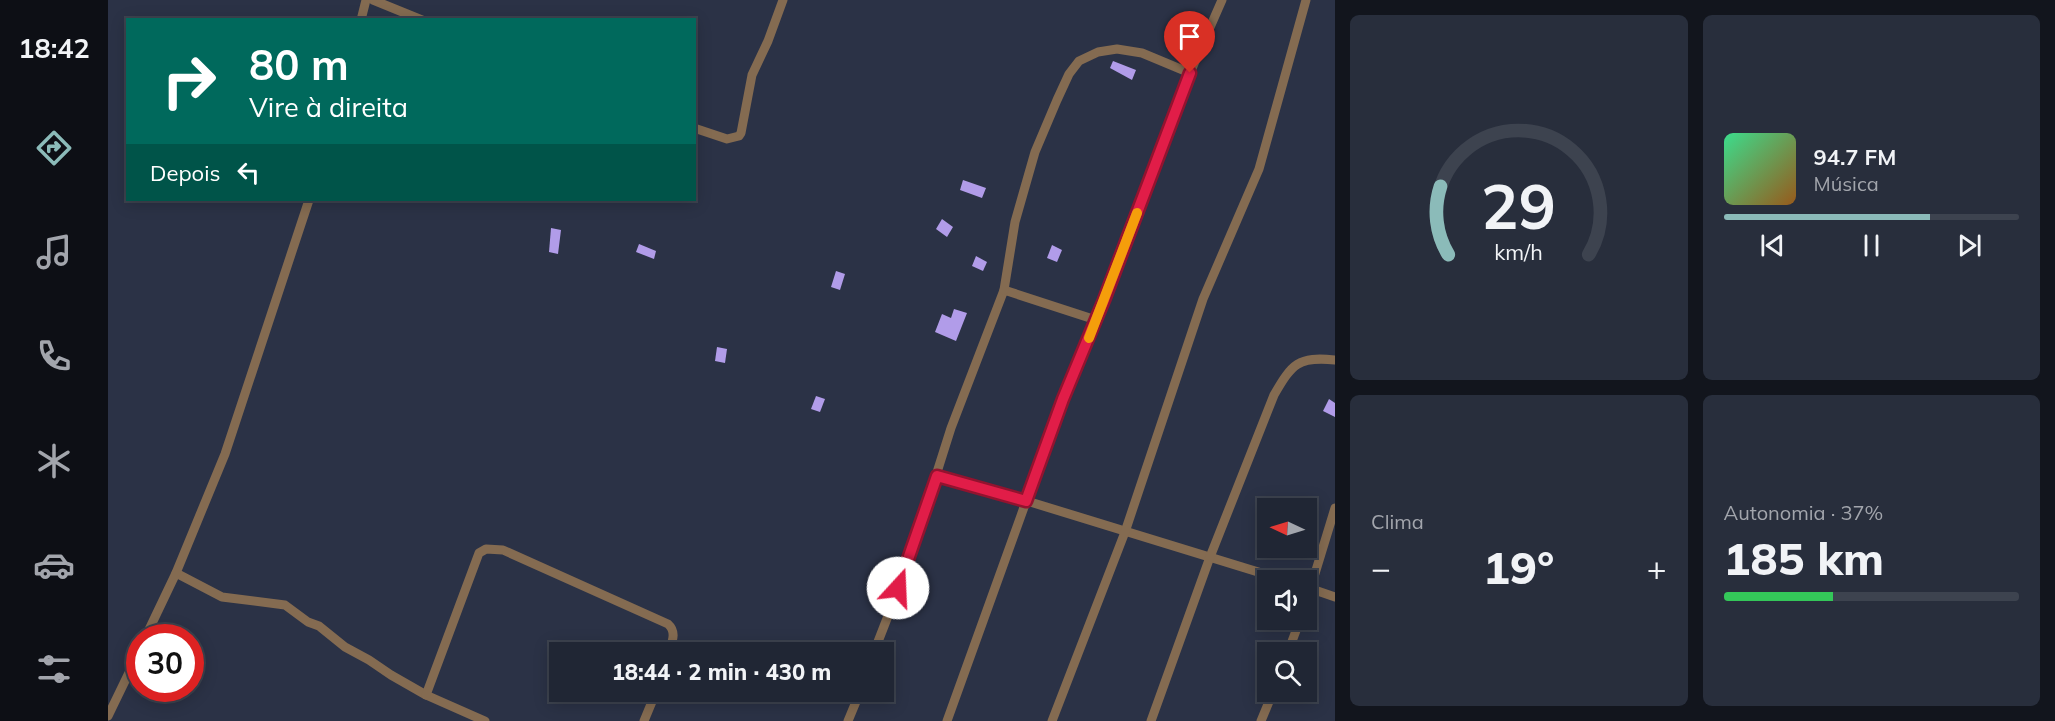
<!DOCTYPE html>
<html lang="pt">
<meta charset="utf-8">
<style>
body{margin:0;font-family:Mulish,sans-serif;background:#282e3c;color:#f1f3f6;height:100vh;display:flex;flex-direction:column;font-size:22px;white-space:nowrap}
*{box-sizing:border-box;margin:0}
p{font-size:20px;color:#a2a5ac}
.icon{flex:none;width:33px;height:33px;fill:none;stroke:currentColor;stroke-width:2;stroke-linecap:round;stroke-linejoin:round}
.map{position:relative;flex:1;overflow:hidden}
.drawer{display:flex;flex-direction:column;gap:15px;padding:15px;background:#12151d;width:720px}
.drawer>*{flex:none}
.guide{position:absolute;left:18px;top:18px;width:570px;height:183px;border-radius:0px;box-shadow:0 3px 15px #0003,0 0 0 2px #3d434f;background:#00695c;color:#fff;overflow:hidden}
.needle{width:39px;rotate:274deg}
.controls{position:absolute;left:1149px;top:498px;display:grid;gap:12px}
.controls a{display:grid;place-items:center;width:60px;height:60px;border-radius:0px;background:#202634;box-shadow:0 3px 15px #0003,0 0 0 2px #3d434f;font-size:30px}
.speed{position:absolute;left:18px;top:624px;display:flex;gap:12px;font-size:30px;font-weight:700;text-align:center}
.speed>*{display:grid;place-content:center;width:78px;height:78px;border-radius:50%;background:#202634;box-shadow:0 3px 15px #0003,0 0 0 2px #3d434f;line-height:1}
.speed .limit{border:9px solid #d22;background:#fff;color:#111}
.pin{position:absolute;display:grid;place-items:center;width:51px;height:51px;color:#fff;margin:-62px -26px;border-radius:50% 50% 50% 0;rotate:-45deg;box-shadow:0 0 6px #0007}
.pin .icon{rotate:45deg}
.me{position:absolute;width:66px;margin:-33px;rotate:20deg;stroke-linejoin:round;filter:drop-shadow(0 0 4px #0008)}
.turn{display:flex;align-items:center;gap:21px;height:126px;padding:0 24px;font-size:27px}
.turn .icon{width:78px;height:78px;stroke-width:2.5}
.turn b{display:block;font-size:42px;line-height:51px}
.then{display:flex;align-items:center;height:57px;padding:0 24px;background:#0003;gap:12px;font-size:22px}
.big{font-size:45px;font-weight:800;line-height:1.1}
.drawer .card{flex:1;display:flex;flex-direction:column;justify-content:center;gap:9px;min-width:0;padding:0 21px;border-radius:9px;background:#282e3c}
.drawer .dial{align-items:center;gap:0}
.dial svg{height:156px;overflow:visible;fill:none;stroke:#3d434f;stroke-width:7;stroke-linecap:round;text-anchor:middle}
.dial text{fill:#f1f3f6;stroke:none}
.song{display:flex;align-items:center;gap:18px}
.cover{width:72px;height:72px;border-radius:9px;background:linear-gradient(135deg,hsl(150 70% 55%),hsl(30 70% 35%))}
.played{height:6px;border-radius:3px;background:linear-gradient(90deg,#8bbbb9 70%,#3d434f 70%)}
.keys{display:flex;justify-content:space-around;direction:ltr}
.heat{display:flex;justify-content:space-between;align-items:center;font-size:33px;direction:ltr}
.charge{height:9px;border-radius:4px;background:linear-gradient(90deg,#34c759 37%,#3d434f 0)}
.drawer .tiles{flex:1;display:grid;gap:15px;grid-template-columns:repeat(2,1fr)}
.trip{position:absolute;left:441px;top:642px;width:345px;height:60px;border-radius:0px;background:#202634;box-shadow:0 3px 15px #0003,0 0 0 2px #3d434f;font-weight:800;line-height:60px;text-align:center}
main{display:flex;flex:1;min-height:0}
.tabs{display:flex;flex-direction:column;width:108px;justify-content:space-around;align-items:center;background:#0d0f15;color:#a2a5ac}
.tabs .icon{width:42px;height:42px}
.tabs .current{color:#8bbbb9}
.tabs b{font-size:27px;color:#f1f3f6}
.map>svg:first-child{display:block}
.building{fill:#b19ce9}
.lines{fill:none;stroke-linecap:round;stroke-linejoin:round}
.street{stroke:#846b51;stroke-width:9}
.route-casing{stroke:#92132f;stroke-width:15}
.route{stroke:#e11d48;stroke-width:10}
.slow{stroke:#f59e0b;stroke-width:10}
</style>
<main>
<nav class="tabs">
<b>18:42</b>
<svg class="icon current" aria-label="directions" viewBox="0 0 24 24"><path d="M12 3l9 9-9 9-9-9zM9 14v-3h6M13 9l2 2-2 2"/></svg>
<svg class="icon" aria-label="music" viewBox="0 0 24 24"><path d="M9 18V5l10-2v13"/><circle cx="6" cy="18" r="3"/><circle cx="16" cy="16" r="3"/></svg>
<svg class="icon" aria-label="phone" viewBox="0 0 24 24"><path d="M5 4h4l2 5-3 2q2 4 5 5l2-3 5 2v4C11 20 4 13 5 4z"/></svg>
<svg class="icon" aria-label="climate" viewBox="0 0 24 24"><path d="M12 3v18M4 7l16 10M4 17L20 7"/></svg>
<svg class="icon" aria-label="car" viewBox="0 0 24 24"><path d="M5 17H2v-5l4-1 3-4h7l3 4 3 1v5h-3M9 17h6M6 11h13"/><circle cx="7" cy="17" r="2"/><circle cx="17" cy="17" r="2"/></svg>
<svg class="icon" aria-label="filters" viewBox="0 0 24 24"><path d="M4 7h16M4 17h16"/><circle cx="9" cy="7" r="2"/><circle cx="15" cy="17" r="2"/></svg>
</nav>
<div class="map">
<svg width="1227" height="721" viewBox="0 0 1227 721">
<rect width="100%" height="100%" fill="#2b3246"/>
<g class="building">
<path d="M1005 61 1028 70 1024 80 1002 68Z"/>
<path d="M855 180 878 188 874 198 852 190Z"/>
<path d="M834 219 845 227 839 237 828 229Z"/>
<path d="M443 228 453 230 450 254 441 252Z"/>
<path d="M531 244 548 251 546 259 528 252Z"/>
<path d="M944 245 954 250 949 262 939 258Z"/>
<path d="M868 256 879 262 875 271 864 266Z"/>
<path d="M728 271 737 274 732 290 723 287Z"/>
<path d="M846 309 859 313 848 341 827 332 834 314 843 318Z"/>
<path d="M609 347 619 349 617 363 607 361Z"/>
<path d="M708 396 717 399 712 412 703 409Z"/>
<path d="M1221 399 1227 403V417L1215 411Z"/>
</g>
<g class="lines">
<g class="street">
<path d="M265 0 314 20"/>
<path d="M253 20 258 0"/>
<path d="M1082 73 1114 0"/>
<path d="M586 128 619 139 631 136 633 133 644 75 660 41 675 0"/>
<path d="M829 476 919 501 1176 580"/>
<path d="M68 573 114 597 177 605 200 622 211 626 237 647 261 660 283 675 318 695 377 721"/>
<path d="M1198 587 1227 597"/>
<path d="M1198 603 1227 508"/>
<path d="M37 638 68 573 117 454 201 200"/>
<path d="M766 652 799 567 843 428 896 290 988 320"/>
<path d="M1180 652 1192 620"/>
<path d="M318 695 371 553 378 549 395 550 560 624C569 632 564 642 561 652"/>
<path d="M0 716 32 650"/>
<path d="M536 721 548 692"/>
<path d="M740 721 752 692"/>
<path d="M839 721 955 399 988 320 1082 73 1034 53 1009 49 990 52 971 61 961 74 949 100 927 152 907 222 896 290"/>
<path d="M944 721 1017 532 1095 299 1151 169 1198 0"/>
<path d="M1043 721 1102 557 1166 395C1184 364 1190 356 1227 360"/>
<path d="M1153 721 1165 692"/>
</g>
</g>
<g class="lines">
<defs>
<path id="route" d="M790 588 829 476 918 501 955 399 996 300 1082 73"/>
</defs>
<use href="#route" class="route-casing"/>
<use href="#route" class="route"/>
<path class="slow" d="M981 338 1029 213"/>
</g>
</svg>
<div class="controls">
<a><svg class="needle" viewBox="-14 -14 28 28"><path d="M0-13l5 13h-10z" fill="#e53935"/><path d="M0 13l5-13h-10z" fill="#a2a5ac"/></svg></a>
<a><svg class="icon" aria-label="sound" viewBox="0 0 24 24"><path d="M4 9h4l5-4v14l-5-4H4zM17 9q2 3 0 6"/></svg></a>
<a><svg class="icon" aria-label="search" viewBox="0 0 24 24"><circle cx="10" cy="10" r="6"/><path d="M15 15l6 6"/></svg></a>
</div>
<div class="speed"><div class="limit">30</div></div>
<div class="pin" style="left:1082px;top:73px;background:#d93025"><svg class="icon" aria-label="arrive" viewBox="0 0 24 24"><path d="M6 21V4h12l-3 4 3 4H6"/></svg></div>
<svg class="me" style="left:790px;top:588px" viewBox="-20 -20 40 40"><circle r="19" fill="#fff"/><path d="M0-13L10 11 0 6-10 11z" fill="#e11d48"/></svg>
<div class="trip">18:44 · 2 min · 430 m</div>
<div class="guide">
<div class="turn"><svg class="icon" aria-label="right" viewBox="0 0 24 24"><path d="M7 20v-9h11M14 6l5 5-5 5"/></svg><div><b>80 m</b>Vire à direita</div></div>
<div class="then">Depois<svg class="icon" aria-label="left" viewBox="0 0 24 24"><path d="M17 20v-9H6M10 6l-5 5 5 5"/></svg></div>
</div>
</div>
<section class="drawer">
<div class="tiles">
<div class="card dial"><svg viewBox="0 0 100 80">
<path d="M14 69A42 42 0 1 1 86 69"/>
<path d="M14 69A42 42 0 0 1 10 34" stroke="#8bbbb9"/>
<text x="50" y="56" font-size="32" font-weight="700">29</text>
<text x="50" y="72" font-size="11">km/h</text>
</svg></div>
<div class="card">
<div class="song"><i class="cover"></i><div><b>94.7 FM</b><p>Música</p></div></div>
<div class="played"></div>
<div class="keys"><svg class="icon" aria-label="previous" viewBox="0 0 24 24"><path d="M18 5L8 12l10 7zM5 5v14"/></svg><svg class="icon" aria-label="pause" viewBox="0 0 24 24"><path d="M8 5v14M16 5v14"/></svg><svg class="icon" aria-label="next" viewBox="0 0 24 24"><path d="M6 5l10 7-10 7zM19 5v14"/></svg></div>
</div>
<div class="card"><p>Clima</p>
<div class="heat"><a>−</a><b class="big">19°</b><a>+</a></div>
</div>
<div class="card"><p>Autonomia · 37%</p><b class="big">185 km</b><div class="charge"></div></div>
</div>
</section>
</main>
